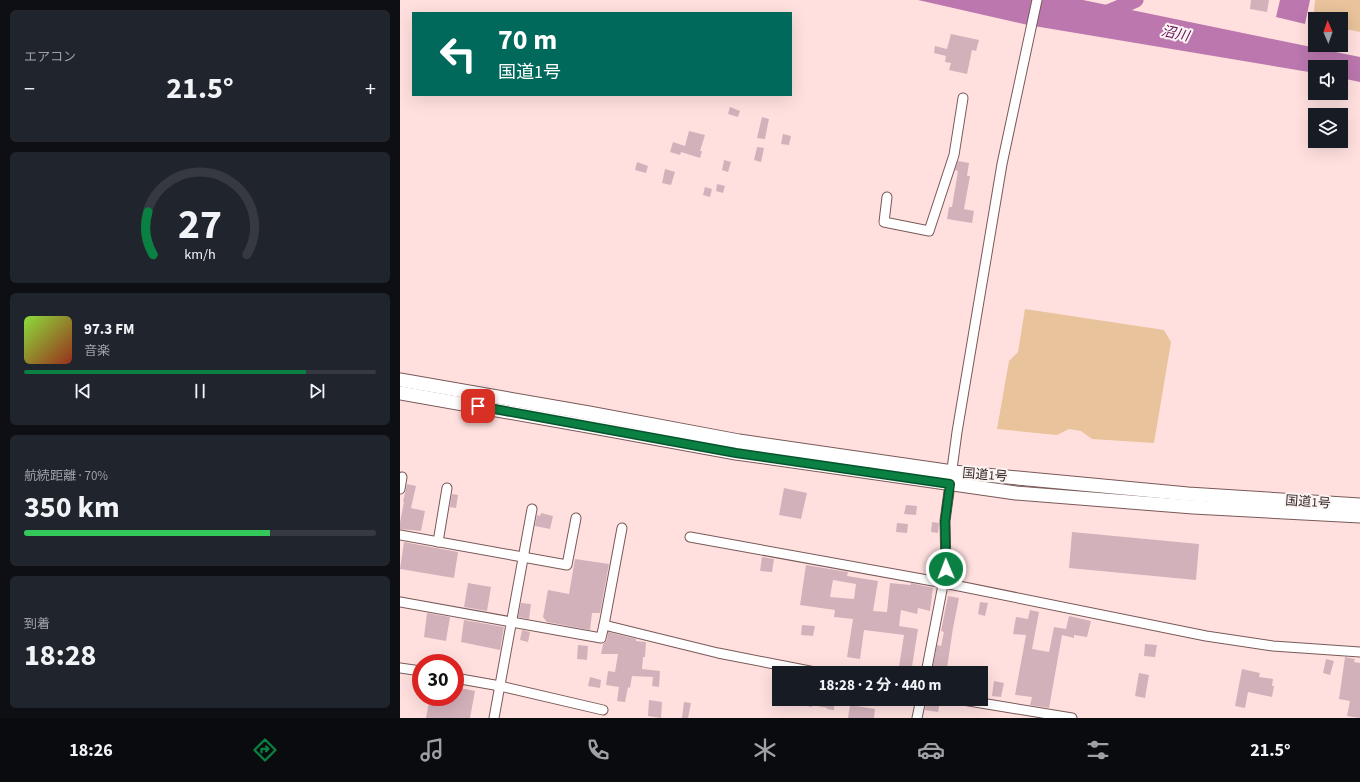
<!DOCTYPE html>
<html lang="ja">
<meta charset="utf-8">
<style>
body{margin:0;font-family:"Source Sans 3","Noto Sans JP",sans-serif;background:#20242c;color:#f1f3f6;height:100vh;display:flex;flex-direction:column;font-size:15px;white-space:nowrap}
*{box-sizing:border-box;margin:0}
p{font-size:13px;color:#9ea1a6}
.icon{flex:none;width:22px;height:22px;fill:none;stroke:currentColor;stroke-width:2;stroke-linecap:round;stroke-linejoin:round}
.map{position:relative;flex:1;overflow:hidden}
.panel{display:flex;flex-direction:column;gap:10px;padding:10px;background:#0d0f14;width:400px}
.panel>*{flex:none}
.guide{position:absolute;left:12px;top:12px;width:380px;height:84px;border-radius:0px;box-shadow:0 4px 16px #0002;background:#00695c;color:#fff;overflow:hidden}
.needle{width:26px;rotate:358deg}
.buttons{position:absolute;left:908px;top:12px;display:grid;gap:8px}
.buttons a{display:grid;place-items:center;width:40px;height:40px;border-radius:0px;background:#171b24;box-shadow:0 4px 16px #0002;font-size:20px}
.speed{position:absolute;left:12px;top:654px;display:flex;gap:8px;font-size:20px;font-weight:700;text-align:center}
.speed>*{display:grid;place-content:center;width:52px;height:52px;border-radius:50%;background:#171b24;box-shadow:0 4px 16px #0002;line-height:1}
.speed .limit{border:6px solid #d22;background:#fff;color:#111}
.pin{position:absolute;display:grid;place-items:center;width:34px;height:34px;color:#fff;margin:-17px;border-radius:8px;box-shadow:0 2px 6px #0006}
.me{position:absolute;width:44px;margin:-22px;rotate:359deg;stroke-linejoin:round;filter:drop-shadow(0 0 3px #0008)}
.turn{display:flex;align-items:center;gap:14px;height:84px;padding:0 20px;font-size:18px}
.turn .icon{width:52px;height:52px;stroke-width:2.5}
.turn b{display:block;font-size:28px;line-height:34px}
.big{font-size:30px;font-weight:700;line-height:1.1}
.panel .widget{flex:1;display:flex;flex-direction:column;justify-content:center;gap:6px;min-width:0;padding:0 14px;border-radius:6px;background:#20242c}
.panel .dial{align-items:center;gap:0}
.dial svg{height:104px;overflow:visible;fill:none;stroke:#363941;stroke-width:7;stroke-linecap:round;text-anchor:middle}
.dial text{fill:#f1f3f6;stroke:none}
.song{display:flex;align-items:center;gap:12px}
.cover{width:48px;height:48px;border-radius:6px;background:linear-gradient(135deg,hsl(90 70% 55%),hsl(10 70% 35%))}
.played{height:4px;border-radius:2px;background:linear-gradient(90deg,#0b8043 80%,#363941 80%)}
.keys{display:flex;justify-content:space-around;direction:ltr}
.heat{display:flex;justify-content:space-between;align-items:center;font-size:22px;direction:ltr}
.charge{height:6px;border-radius:3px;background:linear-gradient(90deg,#34c759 70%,#363941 0)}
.trip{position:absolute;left:372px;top:666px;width:216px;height:40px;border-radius:0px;background:#171b24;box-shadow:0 4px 16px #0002;font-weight:700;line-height:40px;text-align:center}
.tab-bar{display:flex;height:64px;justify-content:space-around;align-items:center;background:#090b0e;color:#9ea1a6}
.tab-bar .icon{width:28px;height:28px}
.tab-bar .selected{color:#0b8043}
.tab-bar b{font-size:18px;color:#f1f3f6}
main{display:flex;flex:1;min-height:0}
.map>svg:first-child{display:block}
.green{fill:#e8c39b}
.water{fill:#bb77ae}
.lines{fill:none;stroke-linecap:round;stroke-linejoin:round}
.river{stroke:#bb77ae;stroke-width:15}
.building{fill:#d3b1bb;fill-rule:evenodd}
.minor-casing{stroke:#795958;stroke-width:11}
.highway-casing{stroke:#795958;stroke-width:15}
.minor{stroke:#fff;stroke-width:9}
.highway{stroke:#fff;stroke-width:13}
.route-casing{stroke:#07532c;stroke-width:10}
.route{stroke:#0b8043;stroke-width:7}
.labels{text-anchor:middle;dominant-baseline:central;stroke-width:4;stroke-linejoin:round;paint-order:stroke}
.street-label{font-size:13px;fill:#362827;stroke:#fbf4f3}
.water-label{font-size:14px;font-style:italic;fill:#600a55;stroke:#fbf4f3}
</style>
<main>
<section class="panel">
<div class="widget"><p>エアコン</p>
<div class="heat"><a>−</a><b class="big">21.5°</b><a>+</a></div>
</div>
<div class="widget dial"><svg viewBox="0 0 100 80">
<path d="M14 69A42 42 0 1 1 86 69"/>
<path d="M14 69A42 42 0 0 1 10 36" stroke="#0b8043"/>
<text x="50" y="56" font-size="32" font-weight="700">27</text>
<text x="50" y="72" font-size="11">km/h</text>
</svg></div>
<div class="widget">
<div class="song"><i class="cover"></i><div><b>97.3 FM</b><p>音楽</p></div></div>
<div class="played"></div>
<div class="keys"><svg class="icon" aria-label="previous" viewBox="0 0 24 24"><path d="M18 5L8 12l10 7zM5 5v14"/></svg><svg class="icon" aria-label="pause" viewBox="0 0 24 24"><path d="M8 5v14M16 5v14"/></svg><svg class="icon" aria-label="next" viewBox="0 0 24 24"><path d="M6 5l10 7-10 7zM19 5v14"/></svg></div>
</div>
<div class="widget"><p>航続距離 · 70%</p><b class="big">350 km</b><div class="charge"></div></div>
<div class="widget"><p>到着</p><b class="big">18:28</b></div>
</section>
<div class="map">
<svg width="960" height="718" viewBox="0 0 960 718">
<rect width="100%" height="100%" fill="#ffe0df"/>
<g class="green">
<path d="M915 0H960V32L941 28V19H915V23H913Z"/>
<path d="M625 309 764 330 771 342 754 443 692 439 681 431 669 429 657 435 597 429 609 361 618 352Z"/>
</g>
<g class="water">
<path d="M518 0H683L960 57V82L941 78V67H915V73L628 25Z"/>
<path d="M880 0H910L905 24 876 17Z"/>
</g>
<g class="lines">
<path class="river" d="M701 15 736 0"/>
</g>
<g class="building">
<path d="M851 0H869L867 12 850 9Z"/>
<path d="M551 34 579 40 576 51 572 50 567 74 549 70 551 63 545 62 546 56 534 53 535 46 547 49Z"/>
<path d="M330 107 340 111 338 117 328 114Z"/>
<path d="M362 117 369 119 365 139 357 138Z"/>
<path d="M289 131 305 135 300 151H302L300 158 281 152 280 155 270 152 273 142 285 146Z"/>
<path d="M383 134 391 136 389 145 381 144Z"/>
<path d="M357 147 364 148 361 162 354 160Z"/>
<path d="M324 160 331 162 328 172 322 170Z"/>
<path d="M558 161 569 163 567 176H570L564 209 574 211 572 223 547 219 549 207H552L558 171 555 170Z"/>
<path d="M237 162 248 166 246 173 235 170Z"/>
<path d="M265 169 275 172 271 185 262 183Z"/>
<path d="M317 184 325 186 323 193 316 191Z"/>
<path d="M305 187 312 189 310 197 303 195Z"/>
<path d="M7 484 16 486 11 508 25 511 21 531 0 529V522L4 502H3Z"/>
<path d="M384 488 407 493 401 519 379 515Z"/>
<path d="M52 494 58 495 56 508 50 507Z"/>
<path d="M506 505 517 506 516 515 504 514Z"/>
<path d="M141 513 153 516 150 529 135 526 137 515 140 516Z"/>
<path d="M532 522 539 523 538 533 531 532Z"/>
<path d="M497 523 508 524 507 533 496 532Z"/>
<path d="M672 532 799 544 796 580 669 568Z"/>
<path d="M4 542 58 552 54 578 0 569Z"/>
<path d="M362 557 374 559 372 572 360 571Z"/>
<path d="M175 559 209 564 200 613H192L190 630 147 622 143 617 148 590 169 594Z"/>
<path d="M406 565 448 572 447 576 478 581 473 611 487 612 490 583 511 585V583L533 588 530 611 518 608 517 614 501 610 499 626 518 629 511 673H498L504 635 464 630 460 659 447 657 453 619 434 617 435 610 400 605ZM433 580 456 584 454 599 430 597Z"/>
<path d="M68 583 91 587 87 611 64 607Z"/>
<path d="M548 596 559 598 553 628 547 668 533 666 537 645 541 646 544 632 541 631Z"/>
<path d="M580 602 588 603 585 616 578 614Z"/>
<path d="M121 603 131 604 129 619 118 617Z"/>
<path d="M630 610 639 612 632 649 649 652 654 627 666 629 669 616 691 621 687 637 674 635V638L662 635 649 708 630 705 632 697 615 695 626 635 613 634 616 617 628 619Z"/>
<path d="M27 613 50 617 46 641 24 637Z"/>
<path d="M64 620 104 627 100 650 61 642Z"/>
<path d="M402 625 415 626 413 636 401 635Z"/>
<path d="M122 630 130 632 128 642 120 640Z"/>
<path d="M208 632 236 639V641L246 642 245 657H243L242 669 260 671 259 687 252 686 253 677 232 676 230 688 228 687 225 702 217 701 219 687 206 685 208 671 215 672 218 654H201L203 644 207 640Z"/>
<path d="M745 644 757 645 755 657 744 656Z"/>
<path d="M178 645 188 646 187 660 177 659Z"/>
<path d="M945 657 955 659 954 662 960 663V718L947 716 950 701 939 699Z"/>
<path d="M926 659 934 661 930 675 923 673Z"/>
<path d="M842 669 860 673 859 677 873 679 872 686H874L872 697 848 692 845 708 835 706Z"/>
<path d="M739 673 749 675 745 698 735 696Z"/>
<path d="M190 677 201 680 200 688 188 686Z"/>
<path d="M594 681 604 683 601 697 592 696Z"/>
<path d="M55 687 75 691 70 718H26L30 697H55Z"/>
<path d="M384 699H435L434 710 427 709V708L412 705V707L384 702Z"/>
<path d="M527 699 540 701 538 712 525 710Z"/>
<path d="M249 700 262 702 261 718 248 716Z"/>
<path d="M284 702 291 703 288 718H282Z"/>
<path d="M450 705 475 709 474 718H448Z"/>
</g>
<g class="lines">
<defs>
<g id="minor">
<path d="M487 197 484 222 529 231 554 155 563 98"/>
<path d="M0 489 2 477"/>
<path d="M0 535 167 565 176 518"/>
<path d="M290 537 544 583 806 636 873 646 960 652"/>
<path d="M38 542 47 488"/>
<path d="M0 602 201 638 204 625 318 653 420 673"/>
<path d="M204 625 222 528"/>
<path d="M0 668 21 671"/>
<path d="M526 673 546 569 545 521 557 432 602 164 637 0"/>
<path d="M55 678 100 686 203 710"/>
<path d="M557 699 672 718"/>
<path d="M94 718 132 509"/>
<path d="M517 718 521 699"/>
</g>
<g id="highway">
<path d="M0 380 189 413 339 441 553 472 788 494 960 505"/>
<path d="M0 393 188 426 336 453 616 493 793 507 960 516"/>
</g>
</defs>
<use href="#minor" class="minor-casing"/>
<use href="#highway" class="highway-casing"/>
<use href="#minor" class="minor"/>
<use href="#highway" class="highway"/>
</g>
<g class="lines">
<defs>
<path id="route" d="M78 406 336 453 550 484 545 521 546 569"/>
</defs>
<use href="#route" class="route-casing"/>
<use href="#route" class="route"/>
</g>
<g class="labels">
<g class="street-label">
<text transform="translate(585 475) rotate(5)">国道1号</text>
<text transform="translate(908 502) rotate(4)">国道1号</text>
</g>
<g class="water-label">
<text transform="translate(775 34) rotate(12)">沼川</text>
</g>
</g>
</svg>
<div class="buttons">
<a><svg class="needle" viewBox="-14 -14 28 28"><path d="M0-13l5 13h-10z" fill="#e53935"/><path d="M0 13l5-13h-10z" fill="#9ea1a6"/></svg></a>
<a><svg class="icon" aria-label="sound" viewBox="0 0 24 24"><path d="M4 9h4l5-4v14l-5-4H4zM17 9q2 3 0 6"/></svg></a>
<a><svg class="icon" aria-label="layers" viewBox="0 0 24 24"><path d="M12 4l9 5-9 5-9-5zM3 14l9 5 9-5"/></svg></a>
</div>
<div class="speed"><div class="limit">30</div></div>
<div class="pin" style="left:78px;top:406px;background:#d93025"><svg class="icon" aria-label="arrive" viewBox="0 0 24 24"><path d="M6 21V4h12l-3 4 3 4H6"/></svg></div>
<svg class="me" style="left:546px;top:569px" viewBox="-20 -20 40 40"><circle r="17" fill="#0b8043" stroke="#fff" stroke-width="3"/><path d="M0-11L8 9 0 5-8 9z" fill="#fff"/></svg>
<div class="trip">18:28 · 2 分 · 440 m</div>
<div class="guide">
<div class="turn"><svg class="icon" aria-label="left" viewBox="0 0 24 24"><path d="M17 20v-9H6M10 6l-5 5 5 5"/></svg><div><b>70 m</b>国道1号</div></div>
</div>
</div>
</main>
<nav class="tab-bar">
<b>18:26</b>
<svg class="icon selected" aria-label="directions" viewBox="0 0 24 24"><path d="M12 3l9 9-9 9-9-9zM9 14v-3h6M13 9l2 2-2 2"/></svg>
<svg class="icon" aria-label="music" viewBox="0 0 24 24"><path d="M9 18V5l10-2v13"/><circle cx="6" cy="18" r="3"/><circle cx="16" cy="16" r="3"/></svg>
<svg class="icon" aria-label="phone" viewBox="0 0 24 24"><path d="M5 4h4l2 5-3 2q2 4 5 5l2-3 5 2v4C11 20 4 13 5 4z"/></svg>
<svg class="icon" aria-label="climate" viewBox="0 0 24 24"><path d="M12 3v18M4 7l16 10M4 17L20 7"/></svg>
<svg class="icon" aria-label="car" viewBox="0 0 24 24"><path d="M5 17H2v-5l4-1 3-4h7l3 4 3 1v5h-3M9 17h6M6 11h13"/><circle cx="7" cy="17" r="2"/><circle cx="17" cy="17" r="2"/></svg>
<svg class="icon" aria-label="filters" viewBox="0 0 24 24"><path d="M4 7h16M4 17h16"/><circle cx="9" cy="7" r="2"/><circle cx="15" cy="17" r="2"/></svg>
<b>21.5°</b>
</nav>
